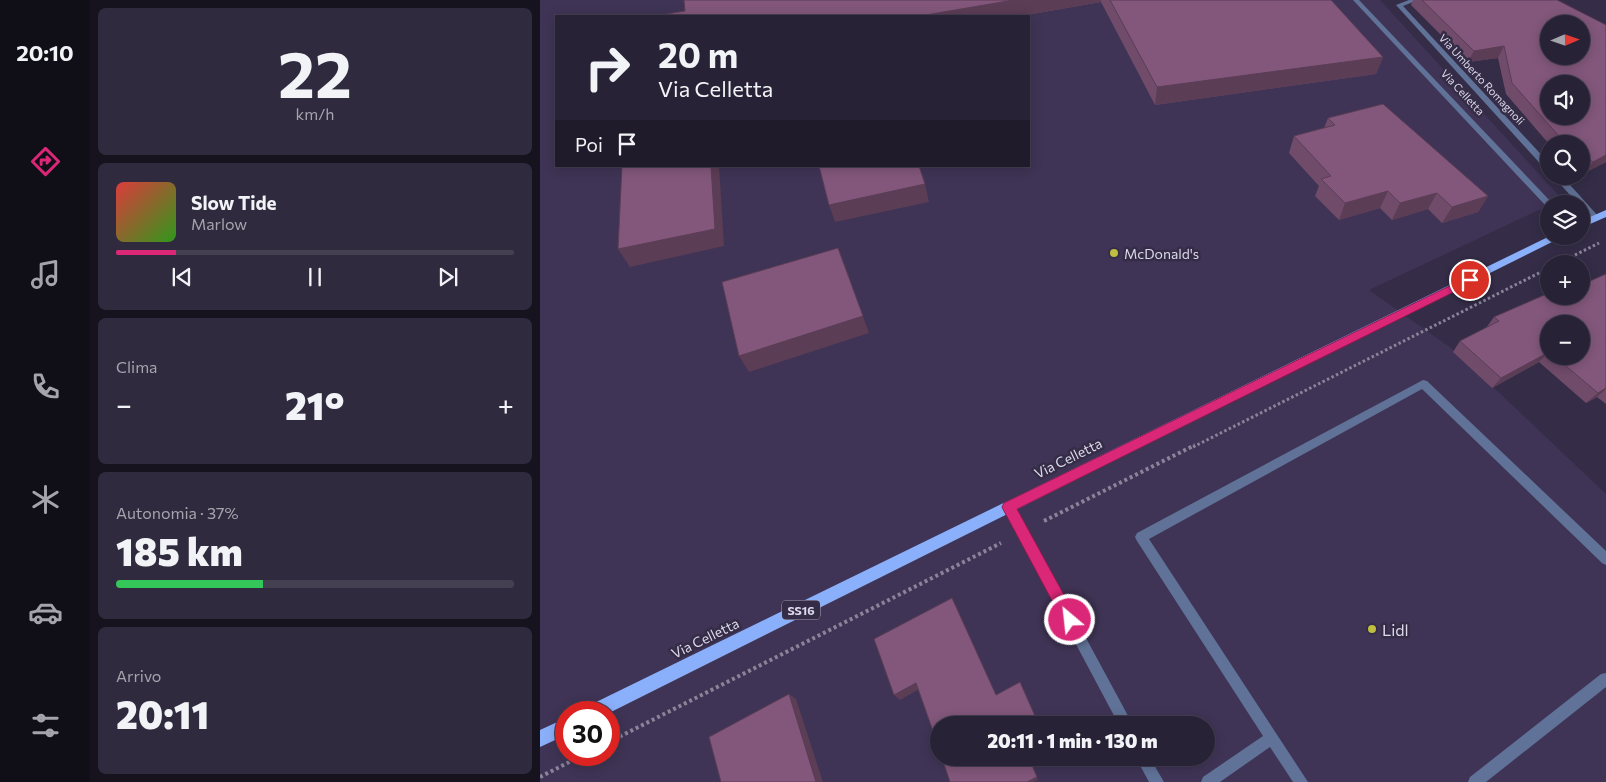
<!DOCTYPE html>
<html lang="it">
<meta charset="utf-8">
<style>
body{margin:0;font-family:Commissioner,sans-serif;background:#302a3e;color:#f1f3f6;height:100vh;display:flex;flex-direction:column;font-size:19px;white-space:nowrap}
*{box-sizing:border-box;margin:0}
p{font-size:16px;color:#a5a4ad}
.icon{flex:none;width:28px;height:28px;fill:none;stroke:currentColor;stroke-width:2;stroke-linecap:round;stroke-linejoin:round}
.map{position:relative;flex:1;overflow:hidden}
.side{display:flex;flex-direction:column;gap:8px;padding:8px;background:#16131e;width:450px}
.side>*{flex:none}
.guide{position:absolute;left:15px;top:15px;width:475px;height:152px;border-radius:0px;box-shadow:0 2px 12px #0003,0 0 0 1px #443f51;background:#282236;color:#f1f3f6;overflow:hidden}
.needle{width:32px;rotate:88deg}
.controls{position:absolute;left:1000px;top:15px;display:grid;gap:10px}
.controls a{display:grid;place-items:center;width:50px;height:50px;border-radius:50%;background:#282236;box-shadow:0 2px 12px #0003,0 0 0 1px #443f51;font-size:25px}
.speed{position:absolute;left:15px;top:701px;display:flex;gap:10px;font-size:25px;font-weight:700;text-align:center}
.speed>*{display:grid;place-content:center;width:65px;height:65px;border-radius:50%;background:#282236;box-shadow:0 2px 12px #0003,0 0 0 1px #443f51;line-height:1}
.speed .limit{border:8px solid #d22;background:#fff;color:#111}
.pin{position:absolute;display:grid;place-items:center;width:42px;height:42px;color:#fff;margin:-21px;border:2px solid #fff;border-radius:50%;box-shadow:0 1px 5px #0007}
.me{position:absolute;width:55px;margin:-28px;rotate:332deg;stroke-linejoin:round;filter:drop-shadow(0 0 4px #0008)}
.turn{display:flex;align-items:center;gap:18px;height:105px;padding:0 20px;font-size:22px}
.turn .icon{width:65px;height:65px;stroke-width:2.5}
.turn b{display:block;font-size:35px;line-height:42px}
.then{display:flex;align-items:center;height:48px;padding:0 20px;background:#0003;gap:10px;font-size:19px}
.big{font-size:38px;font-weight:800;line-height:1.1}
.side .tile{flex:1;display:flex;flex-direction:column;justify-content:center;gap:8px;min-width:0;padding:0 18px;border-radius:8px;background:#302a3e}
.side .dial{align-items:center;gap:0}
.dial b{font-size:65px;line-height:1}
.song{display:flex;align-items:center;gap:15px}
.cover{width:60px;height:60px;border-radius:8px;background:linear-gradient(135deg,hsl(0 70% 55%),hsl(110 70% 35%))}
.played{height:5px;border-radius:2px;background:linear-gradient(90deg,#db2777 15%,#443f51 15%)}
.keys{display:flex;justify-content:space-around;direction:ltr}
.heat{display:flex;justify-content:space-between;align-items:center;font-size:28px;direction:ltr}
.charge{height:8px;border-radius:4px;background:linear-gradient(90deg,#34c759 37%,#443f51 0)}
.trip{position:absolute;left:390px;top:716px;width:285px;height:50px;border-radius:25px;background:#282236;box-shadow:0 2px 12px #0003,0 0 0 1px #443f51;font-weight:800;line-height:50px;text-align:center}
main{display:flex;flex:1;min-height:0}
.tabs{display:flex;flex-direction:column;width:90px;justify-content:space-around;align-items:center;background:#100e16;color:#a5a4ad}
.tabs .icon{width:35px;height:35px}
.tabs .selected{color:#db2777}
.tabs b{font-size:22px;color:#f1f3f6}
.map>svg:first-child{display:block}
.built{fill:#3f3455;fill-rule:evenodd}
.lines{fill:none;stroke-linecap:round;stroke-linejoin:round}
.path-far1{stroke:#8a849a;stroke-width:3;stroke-dasharray:2.5 2.5;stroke-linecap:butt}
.path{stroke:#8a849a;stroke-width:4;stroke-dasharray:3 3;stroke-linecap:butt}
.lane{fill:#607297;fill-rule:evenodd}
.street{fill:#607297;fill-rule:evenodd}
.primary{fill:#8bb0fb;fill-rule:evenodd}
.wall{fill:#704b6a;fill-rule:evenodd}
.shaded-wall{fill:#5b3d56}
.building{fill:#82577b;stroke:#5b3d56;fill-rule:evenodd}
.route{fill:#db2777;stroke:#8e194d}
.poi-dot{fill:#bfbe41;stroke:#352d48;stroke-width:2}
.labels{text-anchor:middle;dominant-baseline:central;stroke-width:5;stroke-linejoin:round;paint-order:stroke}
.far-street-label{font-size:11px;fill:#dcd8e9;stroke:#352d48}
.shield{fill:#352d48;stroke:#aaa5b9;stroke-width:1}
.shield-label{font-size:12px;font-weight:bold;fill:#dcd8e9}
.poi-label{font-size:14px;fill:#dcd8e9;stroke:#352d48;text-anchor:start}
.street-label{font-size:14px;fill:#dcd8e9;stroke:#352d48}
.near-poi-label{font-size:16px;fill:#dcd8e9;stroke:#352d48;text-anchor:start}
</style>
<main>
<nav class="tabs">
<b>20:10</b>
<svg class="icon selected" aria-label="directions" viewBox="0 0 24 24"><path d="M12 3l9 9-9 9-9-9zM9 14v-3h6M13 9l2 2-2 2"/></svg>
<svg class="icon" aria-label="music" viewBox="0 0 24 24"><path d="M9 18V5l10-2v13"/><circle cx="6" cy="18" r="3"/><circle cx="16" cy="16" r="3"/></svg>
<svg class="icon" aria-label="phone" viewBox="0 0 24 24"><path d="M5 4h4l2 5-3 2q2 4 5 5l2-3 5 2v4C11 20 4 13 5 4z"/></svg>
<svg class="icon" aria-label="climate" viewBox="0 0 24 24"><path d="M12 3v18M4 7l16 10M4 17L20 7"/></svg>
<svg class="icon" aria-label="car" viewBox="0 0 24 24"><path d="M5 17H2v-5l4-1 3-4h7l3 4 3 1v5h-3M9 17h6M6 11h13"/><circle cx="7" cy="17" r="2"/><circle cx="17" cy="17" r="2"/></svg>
<svg class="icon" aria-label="filters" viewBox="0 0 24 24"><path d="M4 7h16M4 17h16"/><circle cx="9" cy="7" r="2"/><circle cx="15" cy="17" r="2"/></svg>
</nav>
<section class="side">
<div class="tile dial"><b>22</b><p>km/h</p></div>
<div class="tile">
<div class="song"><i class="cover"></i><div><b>Slow Tide</b><p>Marlow</p></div></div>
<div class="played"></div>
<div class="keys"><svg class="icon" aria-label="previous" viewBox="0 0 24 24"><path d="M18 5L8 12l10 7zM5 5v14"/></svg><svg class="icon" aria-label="pause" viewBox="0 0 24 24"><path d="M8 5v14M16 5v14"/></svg><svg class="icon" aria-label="next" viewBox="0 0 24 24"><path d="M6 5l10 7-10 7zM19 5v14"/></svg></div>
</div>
<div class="tile"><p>Clima</p>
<div class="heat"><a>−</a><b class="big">21°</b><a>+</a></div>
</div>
<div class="tile"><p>Autonomia · 37%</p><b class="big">185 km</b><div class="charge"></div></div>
<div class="tile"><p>Arrivo</p><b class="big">20:11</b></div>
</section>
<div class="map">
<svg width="1066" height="782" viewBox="0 0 1066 782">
<rect width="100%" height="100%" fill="#352d48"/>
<path class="built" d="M0 0H840L1022 199 829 290 915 351 1066 494V782H0ZM16 16H489V166H16ZM26 712H69V755H26ZM399 725H666V758H399Z"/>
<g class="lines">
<g class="path-far1">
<path d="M1017 264 1059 243"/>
<path d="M653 447 1009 268"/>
</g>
<g class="path">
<path d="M504 521 655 445"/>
<path d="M69 742 461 543"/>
<path d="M0 777 43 755"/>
</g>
<g class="lane">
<path d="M883 380 887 381 1066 551V565L1062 563 882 389 609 539 768 782H753L730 747 680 782H661L663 777 723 736 597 541 595 537 597 533Z"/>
<path d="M1066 673V687L946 782H928L930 777 1061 674Z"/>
</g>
<g class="street">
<path d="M813 0H819L1013 204H1009V207L1006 206Z"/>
<path d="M869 0H878L863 6 1009 163V170H1006L856 5Z"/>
<path d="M1013 176H1022L1058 216V220H1052L1041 208V204H1038Z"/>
<path d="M469 502 473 503 593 725H579L465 511 463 507 465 503Z"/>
<path d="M596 758H610L624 782H609Z"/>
</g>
<g class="primary">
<path d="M1066 210V217L1041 228V221Z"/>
<path d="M1010 236H1024L69 713 46 712 48 706Z"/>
<path d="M26 718V735L0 747V730Z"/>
</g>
</g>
<g class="wall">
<path d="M144 0H791L843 57 836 74 615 105 561 2 481 16H114L145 11Z"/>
<path d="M873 0H1017L1066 25V162L1044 173 1041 171V144H1009L966 94 958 58 928 62 871 5Z"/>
<path d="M788 118 948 196 938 212 902 223 888 209 852 220 840 208 799 220 775 196 779 186 749 153 754 136 784 128Z"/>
<path d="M1066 274V404L1057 397 1046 403 999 362 952 388 913 352 920 341 946 328 954 317 1041 296ZM1009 324 1041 356H1009Z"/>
</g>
<g class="shaded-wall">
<path d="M474 0H561V2L481 16H380Z"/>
<path d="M964 46 958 58 928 62 934 51Z"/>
<path d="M843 57 836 74 615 105 617 87Z"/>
<path d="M1066 155V162L1044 173 1053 162Z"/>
<path d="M1050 160 1041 171V161Z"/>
<path d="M171 166H179L184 246 90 267 78 249Z"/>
<path d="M385 184 389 202 295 222 289 205Z"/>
<path d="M848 191 840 208 799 220 805 203Z"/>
<path d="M897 193 888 209 852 220 860 203Z"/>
<path d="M948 196 938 212 902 223 912 207Z"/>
<path d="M298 248 329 333 209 372 199 356Z"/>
<path d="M1009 352 999 362 952 388 961 378Z"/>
<path d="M1066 388V389L1057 397 1046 403 1058 393Z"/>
<path d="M376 683 381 688 360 700 354 695Z"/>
<path d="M249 694 256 699 283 782H276Z"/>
<path d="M497 777 498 780 493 782H487Z"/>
</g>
<g class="building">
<path d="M144 0H474L380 16H114L145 11Z"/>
<path d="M570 0H791L843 57 617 87Z"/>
<path d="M882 0H1017L1066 25V155L1053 162 1050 160 1041 161V144H1026L972 83 964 46 934 51ZM1009 24H1041V56H1009ZM1009 84H1041V116H1009Z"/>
<path d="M843 104 948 196 912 207 897 193 860 203 848 191 805 203 781 179 791 176 754 136 795 125 788 118Z"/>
<path d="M82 166H171L175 229 78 249Z"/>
<path d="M279 166H379L385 184 289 205Z"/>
<path d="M298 248 323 316 199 356 182 282Z"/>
<path d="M1066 274V388L1058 393 1014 356H1041V324H1009V352L961 378 920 341 959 321 954 317 1009 293V296H1041V285Z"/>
<path d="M412 598 456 695 480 682 499 725H399V748L376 683 354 695 334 639Z"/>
<path d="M249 694 276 782H181L169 737Z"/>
<path d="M402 758H489L497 777 487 782H410Z"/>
</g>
<path class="route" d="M930 276 935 280 934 282 477 509 535 615 537 620 535 625 530 627 525 625 464 511 462 507 464 503Z"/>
<g class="poi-dot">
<circle cx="574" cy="253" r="5"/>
<circle cx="832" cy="629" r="5"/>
</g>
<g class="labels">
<g class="far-street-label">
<text transform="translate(942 79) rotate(47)">Via Umberto Romagnoli</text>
<text transform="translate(923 92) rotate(47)">Via Celletta</text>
</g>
<rect class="shield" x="242" y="600.5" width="38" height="19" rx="4"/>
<g class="shield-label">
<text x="261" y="610">SS16</text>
</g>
<g class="poi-label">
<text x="584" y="253">McDonald's</text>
</g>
<g class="street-label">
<text transform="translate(528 458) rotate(-26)">Via Celletta</text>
<text transform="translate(165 638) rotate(-26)">Via Celletta</text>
</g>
<g class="near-poi-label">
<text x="842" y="629">Lidl</text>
</g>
</g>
</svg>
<div class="controls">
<a><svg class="needle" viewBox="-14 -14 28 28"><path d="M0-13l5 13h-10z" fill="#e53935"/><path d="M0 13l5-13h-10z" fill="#a5a4ad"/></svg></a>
<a><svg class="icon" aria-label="sound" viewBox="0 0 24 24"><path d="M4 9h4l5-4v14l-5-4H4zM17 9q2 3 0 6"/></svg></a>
<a><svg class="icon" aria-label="search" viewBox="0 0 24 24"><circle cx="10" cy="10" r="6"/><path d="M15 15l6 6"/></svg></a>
<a><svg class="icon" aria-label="layers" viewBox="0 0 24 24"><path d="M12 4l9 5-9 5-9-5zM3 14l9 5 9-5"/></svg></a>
<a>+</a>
<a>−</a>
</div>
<div class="speed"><div class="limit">30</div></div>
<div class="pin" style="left:930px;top:280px;background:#d93025"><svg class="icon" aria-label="arrive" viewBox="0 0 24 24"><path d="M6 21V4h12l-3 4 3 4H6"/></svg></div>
<svg class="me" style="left:530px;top:620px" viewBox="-20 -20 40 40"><circle r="17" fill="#db2777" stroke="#fff" stroke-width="3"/><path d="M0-11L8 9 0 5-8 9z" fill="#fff"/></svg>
<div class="trip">20:11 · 1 min · 130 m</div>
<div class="guide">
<div class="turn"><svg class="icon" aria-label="right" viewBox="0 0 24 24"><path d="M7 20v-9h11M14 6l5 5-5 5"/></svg><div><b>20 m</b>Via Celletta</div></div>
<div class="then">Poi<svg class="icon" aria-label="arrive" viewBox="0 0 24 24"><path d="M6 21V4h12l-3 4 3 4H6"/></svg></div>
</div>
</div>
</main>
